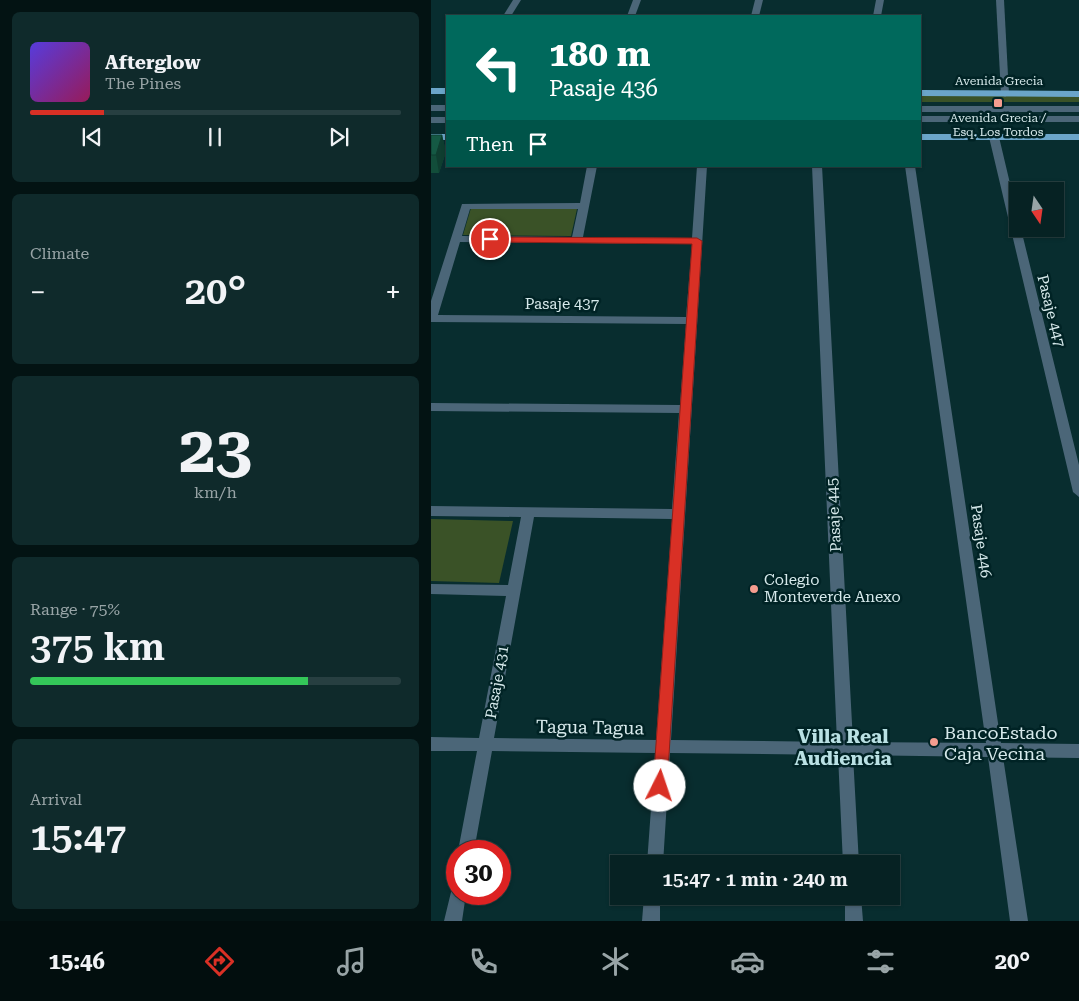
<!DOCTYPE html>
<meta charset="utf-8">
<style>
body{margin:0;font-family:"Roboto Serif",serif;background:#0f2a2b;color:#f1f3f6;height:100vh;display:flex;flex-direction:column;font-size:19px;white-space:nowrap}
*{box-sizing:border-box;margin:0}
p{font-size:16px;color:#98a4a6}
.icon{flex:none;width:28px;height:28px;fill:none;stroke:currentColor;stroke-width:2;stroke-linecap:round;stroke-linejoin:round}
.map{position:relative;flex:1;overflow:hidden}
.panel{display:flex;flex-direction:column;gap:12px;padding:12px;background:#031313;width:431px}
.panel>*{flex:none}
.banner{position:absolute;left:15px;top:15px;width:475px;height:152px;border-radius:0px;box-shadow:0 1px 4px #0004,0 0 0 1px #273f41;background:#00695c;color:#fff;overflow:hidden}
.needle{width:32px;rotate:167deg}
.controls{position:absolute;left:578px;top:182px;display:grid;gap:10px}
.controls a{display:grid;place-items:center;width:55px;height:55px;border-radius:0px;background:#062223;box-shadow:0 1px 4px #0004,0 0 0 1px #273f41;font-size:25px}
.speed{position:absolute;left:15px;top:840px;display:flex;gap:10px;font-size:25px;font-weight:700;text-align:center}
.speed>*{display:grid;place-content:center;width:65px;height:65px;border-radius:50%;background:#062223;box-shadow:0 1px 4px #0004,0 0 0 1px #273f41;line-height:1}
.speed .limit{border:8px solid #d22;background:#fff;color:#111}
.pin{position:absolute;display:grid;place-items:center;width:42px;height:42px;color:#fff;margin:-21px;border:2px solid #fff;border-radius:50%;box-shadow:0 1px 5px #0007}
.me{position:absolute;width:55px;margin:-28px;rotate:4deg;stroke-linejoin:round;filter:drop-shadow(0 0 4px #0008)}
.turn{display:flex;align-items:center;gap:18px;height:105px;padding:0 20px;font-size:22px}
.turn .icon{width:65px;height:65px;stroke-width:2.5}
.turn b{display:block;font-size:35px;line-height:42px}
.then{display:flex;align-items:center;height:48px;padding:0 20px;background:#0003;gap:10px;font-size:19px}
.big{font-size:38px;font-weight:600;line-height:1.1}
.panel .tile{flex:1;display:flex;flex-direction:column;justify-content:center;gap:8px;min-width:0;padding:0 18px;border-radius:8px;background:#0f2a2b}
.panel .dial{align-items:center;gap:0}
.dial b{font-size:65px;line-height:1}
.song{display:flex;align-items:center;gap:15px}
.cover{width:60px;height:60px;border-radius:8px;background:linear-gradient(135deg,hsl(250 70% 55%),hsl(330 70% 35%))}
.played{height:5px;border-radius:2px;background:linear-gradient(90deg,#d93025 20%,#273f41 20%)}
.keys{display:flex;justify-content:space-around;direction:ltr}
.heat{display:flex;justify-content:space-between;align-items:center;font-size:28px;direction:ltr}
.charge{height:8px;border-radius:4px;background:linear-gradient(90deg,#34c759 75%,#273f41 0)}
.trip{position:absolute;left:179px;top:855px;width:290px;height:50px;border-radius:0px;background:#062223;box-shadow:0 1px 4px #0004,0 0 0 1px #273f41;font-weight:600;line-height:50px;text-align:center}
.tab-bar{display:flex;height:80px;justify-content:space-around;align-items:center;background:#020e0e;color:#98a4a6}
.tab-bar .icon{width:35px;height:35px}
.tab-bar .on{color:#d93025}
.tab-bar b{font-size:22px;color:#f1f3f6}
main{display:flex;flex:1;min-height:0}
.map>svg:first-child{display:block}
.green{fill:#3a5227}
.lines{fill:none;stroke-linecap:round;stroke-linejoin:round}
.minor{fill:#4b6678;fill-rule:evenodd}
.major{fill:#6ba5c9;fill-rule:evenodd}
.wall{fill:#124d3a}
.shaded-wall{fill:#0f3e30}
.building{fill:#155944;stroke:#0f3e30}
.route{fill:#d93025;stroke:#8d1f18}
.poi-dot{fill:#f59d8f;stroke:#002325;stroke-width:2}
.labels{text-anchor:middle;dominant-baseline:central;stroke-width:5;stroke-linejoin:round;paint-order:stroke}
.far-street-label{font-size:12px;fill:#d6e9eb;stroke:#002325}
.far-poi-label{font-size:12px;fill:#d6e9eb;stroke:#002325}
.street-label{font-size:15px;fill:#d6e9eb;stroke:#002325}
.poi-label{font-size:15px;fill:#d6e9eb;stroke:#002325;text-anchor:start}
.near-street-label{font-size:18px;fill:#d6e9eb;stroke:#002325}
.near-poi-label{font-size:18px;fill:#d6e9eb;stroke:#002325;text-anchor:start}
.near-neighbourhood-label{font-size:19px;font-weight:bold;fill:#bae1e4;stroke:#002325}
</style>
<main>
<section class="panel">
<div class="tile">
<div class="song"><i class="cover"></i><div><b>Afterglow</b><p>The Pines</p></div></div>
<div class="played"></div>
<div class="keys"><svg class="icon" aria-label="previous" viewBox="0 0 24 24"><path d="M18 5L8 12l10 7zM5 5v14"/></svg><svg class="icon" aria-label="pause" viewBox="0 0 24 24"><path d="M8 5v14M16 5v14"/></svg><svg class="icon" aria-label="next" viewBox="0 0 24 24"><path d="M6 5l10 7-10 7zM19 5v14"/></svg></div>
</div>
<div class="tile"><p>Climate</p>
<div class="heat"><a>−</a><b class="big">20°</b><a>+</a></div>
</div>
<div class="tile dial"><b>23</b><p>km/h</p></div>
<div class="tile"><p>Range · 75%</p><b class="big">375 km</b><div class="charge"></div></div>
<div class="tile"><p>Arrival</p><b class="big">15:47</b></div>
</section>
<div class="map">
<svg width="648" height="921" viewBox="0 0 648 921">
<rect width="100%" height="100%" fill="#082d2f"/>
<g class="green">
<rect x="489" y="96" width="159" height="6"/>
<path d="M40 208 146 209 140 236 32 235Z"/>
<path d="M0 519 82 521 68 583 0 581Z"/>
</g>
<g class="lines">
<g class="minor">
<path d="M82 0H90L80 16H72Z"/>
<path d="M202 0H210L204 16H196Z"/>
<path d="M324 0H332L328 16H320Z"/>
<path d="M445 0H453L450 16H442Z"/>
<path d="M565 0H573L578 94 574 97 570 94Z"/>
<rect x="0" y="105" width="16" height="6"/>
<rect x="489" y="106" width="159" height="6"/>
<rect x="489" y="116" width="159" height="6"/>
<rect x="0" y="117" width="16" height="6"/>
<path d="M563 134 568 137 586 213V229H590L648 465V497L642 492 558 137Z"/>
<path d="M156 166H166L152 237 261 238 266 166H276L240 740 406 742 381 166H391L422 742 555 743 474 166H484L570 743 648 744V758L572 757 597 921H579L557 757 422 755 428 864H412L407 755 239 753 232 864H216L224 753 61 751 43 851H27L46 751H0V737L48 738 75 596 0 594V584L77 585 90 517 0 516V506L241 509 248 413 0 411V403L249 405 255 324 0 322V301L31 204 149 203ZM39 209H147L141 237 31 236ZM29 242 261 244 255 317 7 315ZM103 517 241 519 225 740 63 738Z"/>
<path d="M26 886V894H35L31 921H13L21 888Z"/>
<path d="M213 896H229V921H211Z"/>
<path d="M414 896H430L432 921H414Z"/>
</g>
<g class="major">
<rect x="0" y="88" width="16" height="6"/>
<path d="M489 90 648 91V97L489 96Z"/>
<rect x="0" y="134" width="16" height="6"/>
<rect x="489" y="134" width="159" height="6"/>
</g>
</g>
<path class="wall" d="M0 135H11L15 152 8 173H0Z"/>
<path class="shaded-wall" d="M11 135 15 152 8 173 5 155Z"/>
<path class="building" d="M0 135H11L5 155H0Z"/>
<path class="route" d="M56 237 266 238 271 241 236 786 234 790 229 792 224 790 222 786 261 244 59 242 56 241Z"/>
<g class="poi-dot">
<rect x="562" y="98" width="10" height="10" rx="2.5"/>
<circle cx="323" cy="589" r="5"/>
<circle cx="503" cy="742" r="5"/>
</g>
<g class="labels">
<g class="far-street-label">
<text x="568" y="81">Avenida Grecia</text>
</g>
<g class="far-poi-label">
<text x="567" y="118">Avenida Grecia /<tspan x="567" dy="14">Esq. Los Tordos</tspan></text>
</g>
<g class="street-label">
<text x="131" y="304">Pasaje 437</text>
<text transform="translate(620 311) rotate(76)">Pasaje 447</text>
<text transform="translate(403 515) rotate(-93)">Pasaje 445</text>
<text transform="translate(550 541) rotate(82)">Pasaje 446</text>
<text transform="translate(66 682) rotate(-80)">Pasaje 431</text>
</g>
<g class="poi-label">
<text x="333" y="580">Colegio<tspan x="333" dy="17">Monteverde Anexo</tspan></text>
</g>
<g class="near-street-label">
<text transform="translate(159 727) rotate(1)">Tagua Tagua</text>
</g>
<g class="near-poi-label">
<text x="513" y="732">BancoEstado<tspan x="513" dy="21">Caja Vecina</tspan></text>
</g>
<g class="near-neighbourhood-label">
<text x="412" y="736">Villa Real<tspan x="412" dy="22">Audiencia</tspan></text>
</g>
</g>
</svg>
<div class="controls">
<a><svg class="needle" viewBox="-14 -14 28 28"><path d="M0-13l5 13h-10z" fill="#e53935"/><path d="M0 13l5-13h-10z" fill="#98a4a6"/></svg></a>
</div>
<div class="speed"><div class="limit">30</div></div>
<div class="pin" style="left:59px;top:239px;background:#d93025"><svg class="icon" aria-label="arrive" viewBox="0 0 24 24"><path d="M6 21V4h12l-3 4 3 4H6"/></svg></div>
<svg class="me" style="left:229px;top:786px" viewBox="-20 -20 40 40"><circle r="19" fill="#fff"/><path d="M0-13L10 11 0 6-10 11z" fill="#d93025"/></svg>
<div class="trip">15:47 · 1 min · 240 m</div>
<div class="banner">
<div class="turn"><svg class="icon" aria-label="left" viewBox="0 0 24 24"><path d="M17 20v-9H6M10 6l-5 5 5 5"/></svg><div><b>180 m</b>Pasaje 436</div></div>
<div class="then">Then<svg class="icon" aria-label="arrive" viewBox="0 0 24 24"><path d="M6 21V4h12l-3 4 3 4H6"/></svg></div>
</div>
</div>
</main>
<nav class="tab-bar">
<b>15:46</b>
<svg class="icon on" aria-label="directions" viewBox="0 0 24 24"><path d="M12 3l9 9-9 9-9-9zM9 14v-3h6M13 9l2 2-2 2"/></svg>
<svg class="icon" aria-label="music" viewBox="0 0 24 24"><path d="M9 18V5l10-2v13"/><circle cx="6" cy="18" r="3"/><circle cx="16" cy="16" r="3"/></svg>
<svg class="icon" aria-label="phone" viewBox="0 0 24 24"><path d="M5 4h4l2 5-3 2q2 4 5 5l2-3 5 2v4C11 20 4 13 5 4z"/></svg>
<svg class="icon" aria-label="climate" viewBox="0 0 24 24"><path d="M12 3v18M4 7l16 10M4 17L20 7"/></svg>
<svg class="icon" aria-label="car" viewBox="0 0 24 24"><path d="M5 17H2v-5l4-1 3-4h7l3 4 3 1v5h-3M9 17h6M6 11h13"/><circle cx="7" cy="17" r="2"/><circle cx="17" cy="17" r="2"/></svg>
<svg class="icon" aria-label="filters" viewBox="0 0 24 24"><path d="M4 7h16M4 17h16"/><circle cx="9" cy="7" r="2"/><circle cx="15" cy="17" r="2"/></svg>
<b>20°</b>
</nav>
